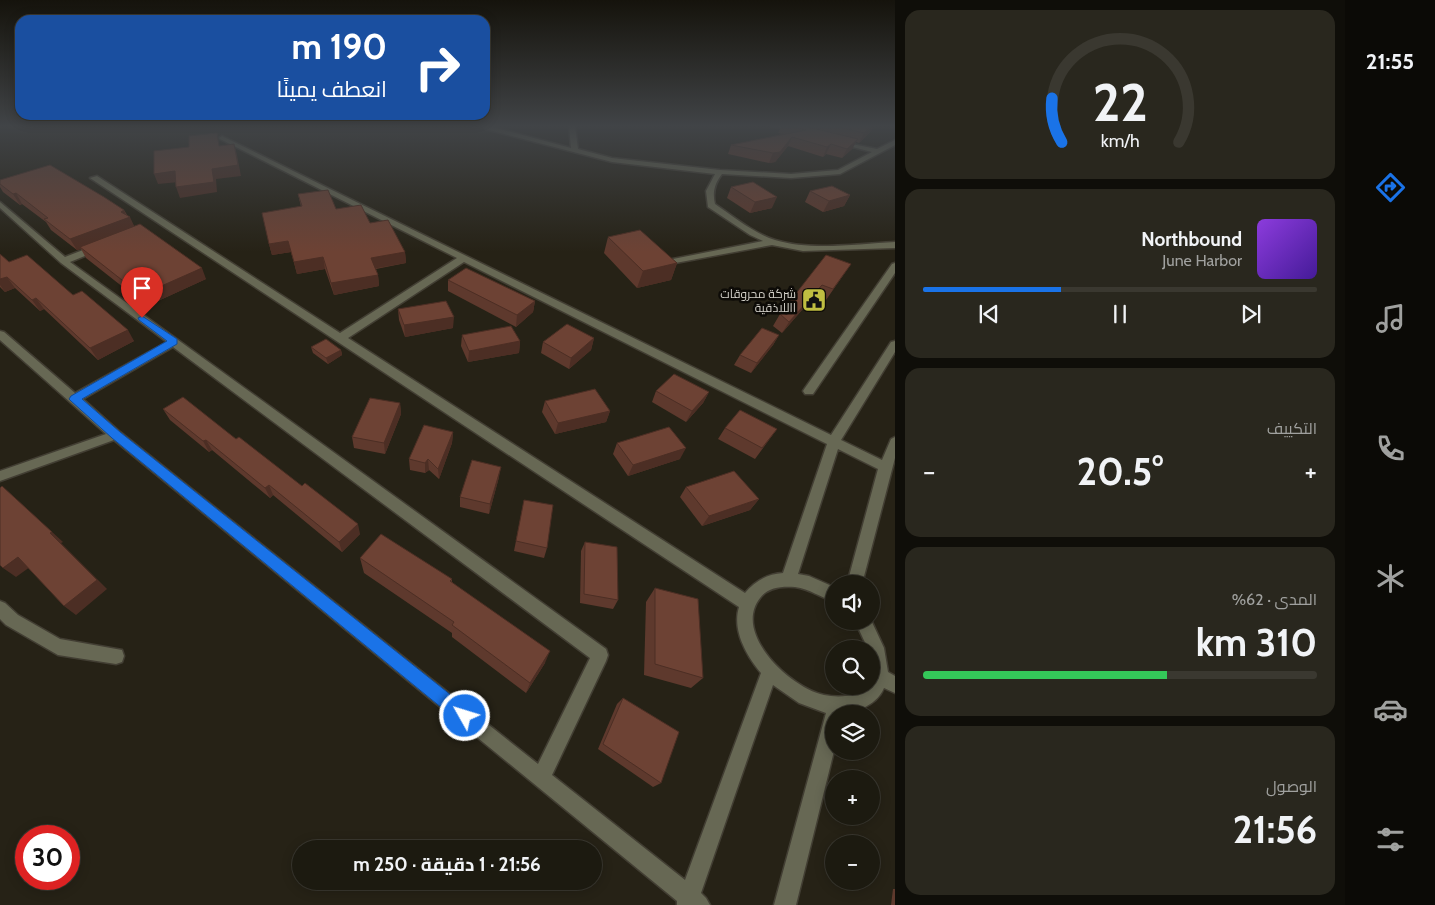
<!DOCTYPE html>
<html lang="ar">
<meta charset="utf-8">
<style>
body{margin:0;font-family:Cabin,Cairo,sans-serif;background:#29271e;color:#f1f3f6;direction:rtl;height:100vh;display:flex;flex-direction:column;font-size:19px;white-space:nowrap}
*{box-sizing:border-box;margin:0}
p{font-size:16px;color:#a0a19f}
.icon{flex:none;width:28px;height:28px;fill:none;stroke:currentColor;stroke-width:2;stroke-linecap:round;stroke-linejoin:round}
.map{position:relative;flex:1;overflow:hidden;direction:ltr}
.details{display:flex;flex-direction:column;gap:10px;padding:10px;background:#0f0e09;width:450px}
.details>*{flex:none}
.banner{position:absolute;left:15px;top:15px;width:475px;height:105px;border-radius:15px;box-shadow:0 2px 12px #0003,0 0 0 1px #3a3830;direction:rtl;background:#1a4fa0;color:#fff;overflow:hidden}
.tools{position:absolute;left:825px;top:575px;display:grid;gap:10px}
.tools a{display:grid;place-items:center;width:55px;height:55px;border-radius:50%;background:#1c1a10;box-shadow:0 2px 12px #0003,0 0 0 1px #3a3830;font-size:25px}
.speed{position:absolute;left:15px;top:825px;display:flex;gap:10px;font-size:25px;font-weight:700;text-align:center}
.speed>*{display:grid;place-content:center;width:65px;height:65px;border-radius:50%;background:#1c1a10;box-shadow:0 2px 12px #0003,0 0 0 1px #3a3830;line-height:1}
.speed .limit{border:8px solid #d22;background:#fff;color:#111}
.pin{position:absolute;display:grid;place-items:center;width:42px;height:42px;color:#fff;margin:-51px -21px;border-radius:50% 50% 50% 0;rotate:-45deg;box-shadow:0 0 5px #0007}
.pin .icon{rotate:45deg}
.me{position:absolute;width:55px;margin:-28px;rotate:309deg;stroke-linejoin:round;filter:drop-shadow(0 0 4px #0008)}
.turn{display:flex;align-items:center;gap:18px;height:105px;padding:0 20px;font-size:22px}
.turn .icon{width:65px;height:65px;stroke-width:2.5}
.turn b{display:block;font-size:35px;line-height:42px}
.big{font-size:38px;font-weight:700;line-height:1.1}
.details .card{flex:1;display:flex;flex-direction:column;justify-content:center;gap:8px;min-width:0;padding:0 18px;border-radius:15px;background:#29271e}
.details .dial{align-items:center;gap:0}
.dial svg{height:130px;overflow:visible;fill:none;stroke:#3a3830;stroke-width:7;stroke-linecap:round;text-anchor:middle}
.dial text{fill:#f1f3f6;stroke:none}
.song{display:flex;align-items:center;gap:15px}
.cover{width:60px;height:60px;border-radius:8px;background:linear-gradient(135deg,hsl(270 70% 55%),hsl(260 70% 35%))}
.played{height:5px;border-radius:2px;background:linear-gradient(90deg,#1a73e8 35%,#3a3830 35%)}
.keys{display:flex;justify-content:space-around;direction:ltr}
.heat{display:flex;justify-content:space-between;align-items:center;font-size:28px;direction:ltr}
.charge{height:8px;border-radius:4px;background:linear-gradient(90deg,#34c759 62%,#3a3830 0)}
.trip{position:absolute;left:292px;top:840px;width:310px;height:50px;border-radius:25px;background:#1c1a10;box-shadow:0 2px 12px #0003,0 0 0 1px #3a3830;font-weight:700;line-height:50px;text-align:center;direction:rtl}
main{display:flex;flex:1;min-height:0}
.tabs{display:flex;flex-direction:column;width:90px;justify-content:space-around;align-items:center;background:#0b0a06;color:#a0a19f}
.tabs .icon{width:35px;height:35px}
.tabs .selected{color:#1a73e8}
.tabs b{font-size:22px;color:#f1f3f6}
.map>svg:first-child{display:block}
.lines{fill:none;stroke-linecap:round;stroke-linejoin:round}
.minor-casing{stroke:#423e33;stroke-width:3}
.minor{fill:#676854;fill-rule:evenodd}
.wall{fill:#5e392d}
.shaded-wall{fill:#4c2e24}
.building{fill:#6d4234;stroke:#4c2e24}
.route{fill:#1a73e8;stroke:#114b97}
.labels{text-anchor:middle;dominant-baseline:central;stroke-width:5;stroke-linejoin:round;paint-order:stroke}
.far-poi-label{font-size:12px;fill:#d4d1ca;stroke:#0d0b07;text-anchor:end}
</style>
<main>
<nav class="tabs">
<b>21:55</b>
<svg class="icon selected" aria-label="directions" viewBox="0 0 24 24"><path d="M12 3l9 9-9 9-9-9zM9 14v-3h6M13 9l2 2-2 2"/></svg>
<svg class="icon" aria-label="music" viewBox="0 0 24 24"><path d="M9 18V5l10-2v13"/><circle cx="6" cy="18" r="3"/><circle cx="16" cy="16" r="3"/></svg>
<svg class="icon" aria-label="phone" viewBox="0 0 24 24"><path d="M5 4h4l2 5-3 2q2 4 5 5l2-3 5 2v4C11 20 4 13 5 4z"/></svg>
<svg class="icon" aria-label="climate" viewBox="0 0 24 24"><path d="M12 3v18M4 7l16 10M4 17L20 7"/></svg>
<svg class="icon" aria-label="car" viewBox="0 0 24 24"><path d="M5 17H2v-5l4-1 3-4h7l3 4 3 1v5h-3M9 17h6M6 11h13"/><circle cx="7" cy="17" r="2"/><circle cx="17" cy="17" r="2"/></svg>
<svg class="icon" aria-label="filters" viewBox="0 0 24 24"><path d="M4 7h16M4 17h16"/><circle cx="9" cy="7" r="2"/><circle cx="15" cy="17" r="2"/></svg>
</nav>
<section class="details">
<div class="card dial"><svg viewBox="0 0 100 80">
<path d="M14 69A42 42 0 1 1 86 69"/>
<path d="M14 69A42 42 0 0 1 8 42" stroke="#1a73e8"/>
<text x="50" y="56" font-size="32" font-weight="700">22</text>
<text x="50" y="72" font-size="11">km/h</text>
</svg></div>
<div class="card">
<div class="song"><i class="cover"></i><div><b>Northbound</b><p>June Harbor</p></div></div>
<div class="played"></div>
<div class="keys"><svg class="icon" aria-label="previous" viewBox="0 0 24 24"><path d="M18 5L8 12l10 7zM5 5v14"/></svg><svg class="icon" aria-label="pause" viewBox="0 0 24 24"><path d="M8 5v14M16 5v14"/></svg><svg class="icon" aria-label="next" viewBox="0 0 24 24"><path d="M6 5l10 7-10 7zM19 5v14"/></svg></div>
</div>
<div class="card"><p>التكييف</p>
<div class="heat"><a>−</a><b class="big">20.5°</b><a>+</a></div>
</div>
<div class="card"><p>المدى · 62%</p><b class="big">310 km</b><div class="charge"></div></div>
<div class="card"><p>الوصول</p><b class="big">21:56</b></div>
</section>
<div class="map">
<svg width="895" height="905" viewBox="0 0 895 905">
<rect width="100%" height="100%" fill="#262216"/>
<g class="lines">
<defs>
<g id="minor">
<path d="M483 126H489L571 148 569 126H575L578 149 612 158 720 170 791 174 838 170 872 152 837 143V141L877 149 895 140V145L840 174 791 178 722 174C715 183 712 192 715 204 733 216 753 233 775 240 810 251 858 244 895 242V248L803 251 772 245 670 264V260L673 259 763 241 750 235 708 207 706 191 715 174 612 162 485 129Z"/>
<path d="M773 126H783L801 131 798 133Z"/>
<path d="M222 136 831 435 891 342 895 341V352L841 440 882 460 891 439 895 437V458L862 584H847L878 469 838 449 798 574 809 576 834 587V602C820 597 810 589 795 587 782 586 768 587 760 598 732 634 791 688 824 695 834 697 846 697 855 694 862 691 864 686 871 686V649H868L855 621 871 620 884 648 888 672 895 676V693L884 688C876 707 852 714 834 714V751L796 905H774L826 713 799 703 773 685 701 893 706 898 710 905H677V901L114 440 0 481V471L106 434 0 340V331L4 332 75 393 167 342 61 263 0 208V202L65 257 96 245H102V249L70 262 606 649 608 655 606 661 552 775 685 880 761 673C746 655 732 630 739 607L90 178 97 176 340 333 457 258 220 139 219 138ZM464 262 827 444 783 573C767 574 755 581 745 593L348 338ZM173 347 590 658 538 764 120 432 83 399Z"/>
<path d="M895 263V273L813 394H805L803 391 805 388 892 264Z"/>
<path d="M0 601 5 603 18 615 60 639 122 650 124 656 122 662 116 664 58 655 6 625 0 619Z"/>
</g>
</defs>
<use href="#minor" class="minor-casing"/>
<use href="#minor" class="minor"/>
</g>
<g class="wall">
<path d="M782 126H874L871 131 859 143 856 142 852 149 842 158 826 154 823 157 788 146 775 162 769 163 728 154 731 145 783 134 778 133Z"/>
<path d="M0 180 124 210 134 226 206 279 147 306 86 258 81 249 77 250 51 230 46 222 22 204 20 205 3 192 0 187Z"/>
<path d="M731 187 772 208 750 213 727 198Z"/>
<path d="M810 191 850 195 844 206 823 212 805 202Z"/>
<path d="M298 194 370 223 405 252 406 263 376 269 378 275 379 286 334 295 325 269 297 274 291 252 272 255 269 244 301 207Z"/>
<path d="M608 237 677 263 671 280 637 288 604 253Z"/>
<path d="M0 254 9 262 73 295 134 341 98 360 44 309 40 311 15 288 5 292 0 287Z"/>
<path d="M851 264 826 300 814 296 782 333 773 326 780 314Z"/>
<path d="M448 280 535 301 533 312 516 327 448 291Z"/>
<path d="M398 309 453 328 405 337 399 320Z"/>
<path d="M462 335 520 341 519 353 468 362 461 346Z"/>
<path d="M779 335 773 345 751 373 734 365 740 355Z"/>
<path d="M594 338 591 350 569 369 541 353 543 342Z"/>
<path d="M311 347 341 350 342 355 328 364 313 353Z"/>
<path d="M656 391 709 392 703 403 686 422 652 402Z"/>
<path d="M545 401 610 411 606 422 555 434 542 412Z"/>
<path d="M400 403 401 414 385 454 354 448 352 437Z"/>
<path d="M163 409 236 439 360 534 342 552 273 495 270 498 212 450 209 452 170 420Z"/>
<path d="M725 428 777 429 755 459 718 439Z"/>
<path d="M453 432 452 443 439 479 429 470 425 473 410 470 409 459Z"/>
<path d="M617 443 680 459 628 476 613 454Z"/>
<path d="M499 477 489 514 460 507V497Z"/>
<path d="M686 487 759 499 750 510 702 526 680 497Z"/>
<path d="M524 500 547 548 544 558 514 551Z"/>
<path d="M585 542 618 600 613 609 580 603 581 551Z"/>
<path d="M360 558 452 579V582L545 663 526 693 452 637V633L364 573Z"/>
<path d="M655 588 703 678 691 688 644 675 646 602Z"/>
<path d="M623 698 661 783 653 787 598 749 617 704Z"/>
<path d="M893 889H895V905H891Z"/>
</g>
<g class="shaded-wall">
<path d="M872 126H874L871 131 859 143 864 133Z"/>
<path d="M792 137 788 146 775 162 769 163 773 153Z"/>
<path d="M858 139 852 149 842 158 847 149Z"/>
<path d="M234 144 237 155 241 176 216 179 217 192 180 198 176 187 212 169Z"/>
<path d="M831 144 826 154 823 157 827 147Z"/>
<path d="M175 171 179 182 158 184 154 174Z"/>
<path d="M16 193 22 204 20 205 13 194Z"/>
<path d="M850 195 844 206 823 212 829 201Z"/>
<path d="M777 197 772 208 750 213 755 202Z"/>
<path d="M124 210 127 218 130 217 135 228 80 247 81 249 77 250 70 239Z"/>
<path d="M288 241 291 252 272 255 269 244Z"/>
<path d="M405 252 406 263 372 269 371 258Z"/>
<path d="M323 257 325 269 297 274 294 262Z"/>
<path d="M677 263 671 280 637 288 643 271Z"/>
<path d="M202 268 206 279 147 306 141 295Z"/>
<path d="M378 275 379 286 334 295 331 283Z"/>
<path d="M7 277 15 288 5 292 0 285V279Z"/>
<path d="M822 285 814 296 782 333 789 322Z"/>
<path d="M36 298 44 309 40 311 32 300Z"/>
<path d="M535 301 533 312 516 327 517 315Z"/>
<path d="M454 317 453 328 405 337 404 325Z"/>
<path d="M128 330 134 341 98 360 90 348Z"/>
<path d="M779 335 773 345 751 373 757 363Z"/>
<path d="M594 338 591 350 569 369 571 358Z"/>
<path d="M520 341 519 353 468 362 469 351Z"/>
<path d="M341 350 342 355 328 364 326 358Z"/>
<path d="M709 392 703 403 686 422 692 411Z"/>
<path d="M400 403 401 414 385 454 384 443Z"/>
<path d="M610 411 606 422 555 434 558 423Z"/>
<path d="M453 432 452 443 439 479 438 469Z"/>
<path d="M206 440 212 450 209 452 203 441Z"/>
<path d="M686 448 680 459 628 476 633 465Z"/>
<path d="M428 459 429 470 425 473V463Z"/>
<path d="M501 467 499 477 489 514 490 504Z"/>
<path d="M269 485 273 495 270 498 265 488Z"/>
<path d="M14 497 63 542 61 543 107 589 76 615 64 606 50 533Z"/>
<path d="M759 499 750 510 702 526 709 516Z"/>
<path d="M358 524 360 534 342 552 339 542Z"/>
<path d="M18 557 30 567 16 577 3 568Z"/>
<path d="M550 651 545 663 526 693 530 683Z"/>
</g>
<g class="building">
<path d="M789 126H804L858 139 847 149 831 144 827 147 792 137 780 152 773 153 731 145 806 130Z"/>
<path d="M835 126H872L864 133Z"/>
<path d="M217 133 219 146 234 144 238 165 212 169 214 182 176 187 175 171 154 174V151L189 147V136Z"/>
<path d="M50 165 104 197 124 210 121 212 130 217 70 239 44 219 48 218 16 193 13 194 0 184V180Z"/>
<path d="M753 182 777 197 755 202 731 187Z"/>
<path d="M832 186 850 195 829 201 810 191Z"/>
<path d="M328 190 336 209 361 205 370 223 388 220 405 252 371 258 378 275 331 283 323 257 294 262 288 241 269 244 262 213 302 206 298 194Z"/>
<path d="M140 224 202 268 141 295 80 247Z"/>
<path d="M640 230 677 263 643 271 608 237Z"/>
<path d="M0 254 9 262 27 255 73 295 82 291 128 330 90 348 36 298 32 300 7 277 0 279Z"/>
<path d="M826 255 851 264 833 289 822 285 789 322 780 314Z"/>
<path d="M466 268 535 301 517 315 448 280Z"/>
<path d="M446 301 454 317 404 325 398 309Z"/>
<path d="M567 324 594 338 571 358 543 342Z"/>
<path d="M511 326 520 341 469 351 462 335Z"/>
<path d="M762 328 779 335 757 363 740 355Z"/>
<path d="M326 339 341 350 326 358 311 347Z"/>
<path d="M674 374 709 392 692 411 656 391Z"/>
<path d="M595 389 610 411 558 423 545 401Z"/>
<path d="M183 397 236 439 239 437 302 486 305 483 358 524 339 542 269 485 265 488 206 440 203 441 163 409Z"/>
<path d="M370 398 400 403 384 443 352 437Z"/>
<path d="M740 410 777 429 762 448 725 428Z"/>
<path d="M424 425 453 432 438 469 428 459 425 463 409 459Z"/>
<path d="M669 427 686 448 633 465 617 443Z"/>
<path d="M472 460 501 467 490 504 460 497Z"/>
<path d="M734 471 759 499 709 516 686 487Z"/>
<path d="M2 486 52 532 50 533 97 580 64 606 18 557 3 568 0 565V488Z"/>
<path d="M524 500 553 505 547 548 516 541Z"/>
<path d="M381 534 452 579 450 581 550 651 530 683 452 625 454 622 360 558Z"/>
<path d="M585 542 617 547 618 600 584 594Z"/>
<path d="M655 588 698 599 703 678 655 664Z"/>
<path d="M623 698 679 732 661 783 603 744Z"/>
</g>
<linearGradient id="sky" x2="0" y2="1"><stop stop-color="#15130c"/><stop offset="0.5" stop-color="#414447"/><stop offset="1" stop-color="#414447" stop-opacity="0"/></linearGradient>
<rect width="895" height="252" fill="url(#sky)"/>
<path class="route" d="M142 316 177 339V344L82 399 120 432 471 711 473 716 471 722 465 724 459 722 112 438 71 401 69 399 71 396 167 341 139 320 138 318Z"/>
<defs>
<symbol id="civic-square" viewBox="-11 -11 22 22"><rect x="-9" y="-9" width="18" height="18" rx="4" fill="#bfbe41" stroke="#0d0b07"/><path d="M-.6-6.5H3V-4.5H.6V-3L4-1V1h2V6H-6V1h2V-1L-.6-3ZM-1.2 2.5V6h2.4V2.5Z" fill="#111"/></symbol>
</defs>
<g fill-rule="evenodd">
<use href="#civic-square" x="800" y="286" width="28" height="28"/>
</g>
<g class="labels">
<g class="far-poi-label">
<text x="796" y="293">شركة محروقات<tspan x="796" dy="14">االلاذقية</tspan></text>
</g>
</g>
</svg>
<div class="tools">
<a><svg class="icon" aria-label="sound" viewBox="0 0 24 24"><path d="M4 9h4l5-4v14l-5-4H4zM17 9q2 3 0 6"/></svg></a>
<a><svg class="icon" aria-label="search" viewBox="0 0 24 24"><circle cx="10" cy="10" r="6"/><path d="M15 15l6 6"/></svg></a>
<a><svg class="icon" aria-label="layers" viewBox="0 0 24 24"><path d="M12 4l9 5-9 5-9-5zM3 14l9 5 9-5"/></svg></a>
<a>+</a>
<a>−</a>
</div>
<div class="speed"><div class="limit">30</div></div>
<div class="pin" style="left:142px;top:318px;background:#d93025"><svg class="icon" aria-label="arrive" viewBox="0 0 24 24"><path d="M6 21V4h12l-3 4 3 4H6"/></svg></div>
<svg class="me" style="left:465px;top:716px" viewBox="-20 -20 40 40"><circle r="17" fill="#1a73e8" stroke="#fff" stroke-width="3"/><path d="M0-11L8 9 0 5-8 9z" fill="#fff"/></svg>
<div class="trip">21:56 · 1 دقيقة · 250 m</div>
<div class="banner">
<div class="turn"><svg class="icon" aria-label="right" viewBox="0 0 24 24"><path d="M7 20v-9h11M14 6l5 5-5 5"/></svg><div><b>190 m</b>انعطف يمينًا</div></div>
</div>
</div>
</main>
